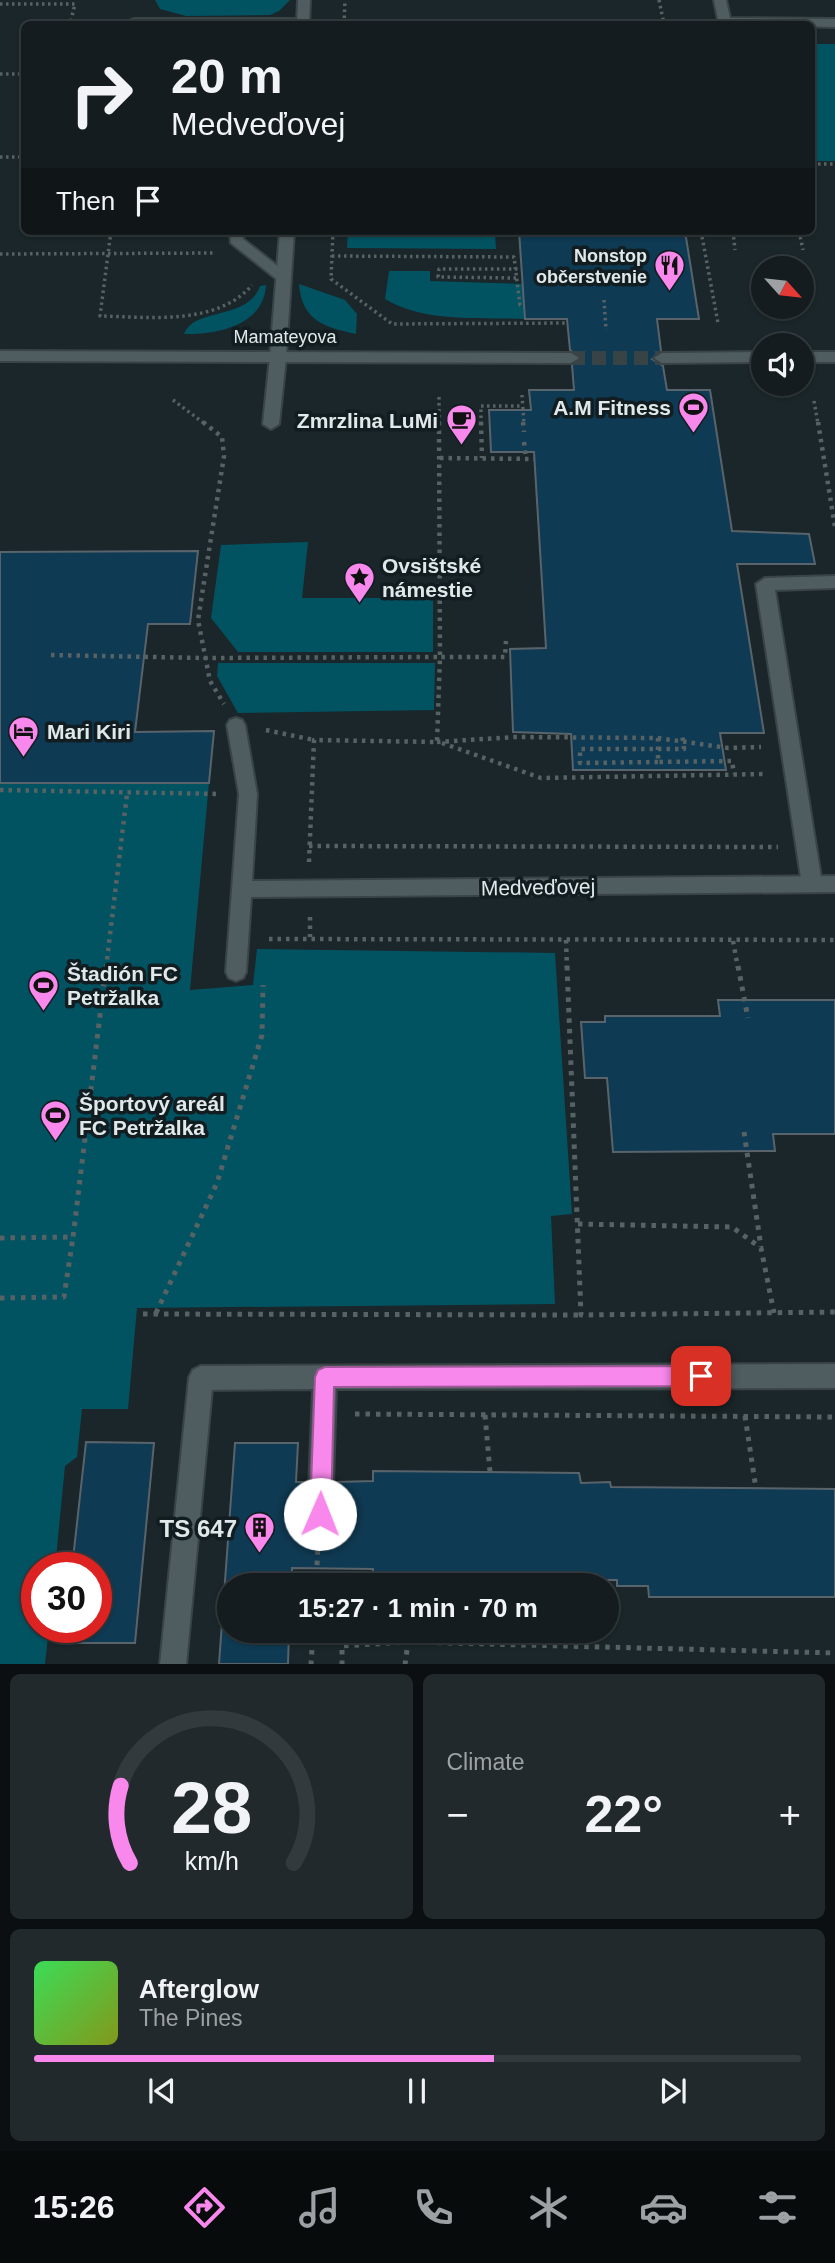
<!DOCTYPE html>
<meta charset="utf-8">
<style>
body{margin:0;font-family:Helvetica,sans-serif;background:#21292c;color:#f1f3f6;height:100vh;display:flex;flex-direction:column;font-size:26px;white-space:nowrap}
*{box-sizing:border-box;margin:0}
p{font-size:23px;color:#9da1a4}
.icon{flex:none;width:38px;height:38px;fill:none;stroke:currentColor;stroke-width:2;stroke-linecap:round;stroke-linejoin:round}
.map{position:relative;height:1664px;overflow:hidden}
.side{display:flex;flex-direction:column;gap:10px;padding:10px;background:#0b0f11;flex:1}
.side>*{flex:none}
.guide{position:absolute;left:21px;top:21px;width:794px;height:214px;border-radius:10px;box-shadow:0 2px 5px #0004,0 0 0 2px #333a3d;background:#141c1f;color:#f1f3f6;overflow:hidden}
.needle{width:46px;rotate:117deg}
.controls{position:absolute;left:751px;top:256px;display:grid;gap:14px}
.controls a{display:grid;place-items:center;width:63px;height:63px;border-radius:50%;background:#141c1f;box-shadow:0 2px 5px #0004,0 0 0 2px #333a3d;font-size:35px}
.speed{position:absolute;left:21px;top:1552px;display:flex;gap:14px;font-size:35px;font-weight:700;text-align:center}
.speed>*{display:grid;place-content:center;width:91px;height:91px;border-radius:50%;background:#141c1f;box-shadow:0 2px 5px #0004,0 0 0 2px #333a3d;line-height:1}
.speed .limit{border:10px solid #d22;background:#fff;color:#111}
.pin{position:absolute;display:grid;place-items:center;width:60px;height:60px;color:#fff;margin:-30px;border-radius:14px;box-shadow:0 4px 10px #0006}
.me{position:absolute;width:77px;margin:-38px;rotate:1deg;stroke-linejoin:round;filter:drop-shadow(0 0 5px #0008)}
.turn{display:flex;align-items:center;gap:24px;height:147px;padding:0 35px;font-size:32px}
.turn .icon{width:91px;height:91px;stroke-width:2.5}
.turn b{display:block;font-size:49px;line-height:60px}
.then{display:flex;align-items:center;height:66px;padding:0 35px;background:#0003;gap:14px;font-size:26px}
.big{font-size:52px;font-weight:700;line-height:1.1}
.side .tile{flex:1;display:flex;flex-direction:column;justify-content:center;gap:10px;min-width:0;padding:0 24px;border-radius:10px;background:#21292c}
.side .dial{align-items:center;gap:0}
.dial svg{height:182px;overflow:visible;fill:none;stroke:#333a3d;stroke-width:7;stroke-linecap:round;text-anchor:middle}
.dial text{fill:#f1f3f6;stroke:none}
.song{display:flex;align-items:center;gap:21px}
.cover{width:84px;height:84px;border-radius:10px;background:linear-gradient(135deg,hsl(130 70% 55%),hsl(70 70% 35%))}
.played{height:7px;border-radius:4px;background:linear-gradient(90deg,#f888eb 60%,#333a3d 60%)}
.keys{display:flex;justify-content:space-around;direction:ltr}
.heat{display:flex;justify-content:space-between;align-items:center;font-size:38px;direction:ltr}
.side .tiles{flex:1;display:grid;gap:10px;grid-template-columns:1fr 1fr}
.tile:last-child{grid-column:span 2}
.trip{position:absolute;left:217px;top:1573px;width:402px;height:70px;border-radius:35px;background:#141c1f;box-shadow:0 2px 5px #0004,0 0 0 2px #333a3d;font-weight:700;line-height:70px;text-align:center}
.menu{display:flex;height:112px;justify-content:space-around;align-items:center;background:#080b0c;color:#9da1a4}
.menu .icon{width:49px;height:49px}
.menu .selected{color:#f888eb}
.menu b{font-size:32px;color:#f1f3f6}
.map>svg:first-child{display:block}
.green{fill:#025362}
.building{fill:#0f3a53;stroke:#59636b;stroke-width:2}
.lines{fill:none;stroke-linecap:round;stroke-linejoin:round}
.tertiary-tunnel{stroke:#384346;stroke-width:14;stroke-dasharray:14 7;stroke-linecap:butt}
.service-casing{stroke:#3a4346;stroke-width:4}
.minor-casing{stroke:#3a4346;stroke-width:4}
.tertiary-casing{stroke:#3a4346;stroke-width:4}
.path-far2{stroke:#576264;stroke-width:3.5;stroke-dasharray:2.5 3.5;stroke-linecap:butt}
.path-far1{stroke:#576264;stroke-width:4.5;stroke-dasharray:3.5 5;stroke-linecap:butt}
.path{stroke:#576264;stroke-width:5;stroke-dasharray:4.5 6;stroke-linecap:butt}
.service{fill:#4f5d60;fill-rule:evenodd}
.minor{fill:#4f5d60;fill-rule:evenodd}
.tertiary{fill:#4f5d60;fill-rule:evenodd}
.path-bridge-far1{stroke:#576264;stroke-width:3.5;stroke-dasharray:2.5 3.5;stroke-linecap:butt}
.path-bridge{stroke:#576264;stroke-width:4.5;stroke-dasharray:3.5 5;stroke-linecap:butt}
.route{fill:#f888eb;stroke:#a15899;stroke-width:2}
.labels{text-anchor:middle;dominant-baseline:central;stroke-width:7;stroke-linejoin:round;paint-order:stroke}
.far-poi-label{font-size:18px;font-weight:bold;fill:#e0e8ea;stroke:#111d20;text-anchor:end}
.far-street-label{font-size:18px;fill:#e0e8ea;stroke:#111d20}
.poi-label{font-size:21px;font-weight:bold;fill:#e0e8ea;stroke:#111d20;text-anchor:start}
.street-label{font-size:21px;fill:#e0e8ea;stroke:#111d20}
.near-poi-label{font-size:24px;font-weight:bold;fill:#e0e8ea;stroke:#111d20;text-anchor:end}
</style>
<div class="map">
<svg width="835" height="1665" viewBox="0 0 835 1665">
<rect width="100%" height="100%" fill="#1a2629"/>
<g class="green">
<path d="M155 0H290L279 11 270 15 186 16 160 9Z"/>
<rect x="812" y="44" width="23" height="117"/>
<path d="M348 231H495L496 249 347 248Z"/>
<path d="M389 271H430V281L523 284 525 319C479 317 425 323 385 299Z"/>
<path d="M299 284 345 300 357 314 356 334C324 327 302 321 299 284Z"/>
<path d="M266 285C264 325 218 335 184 334 194 307 248 321 260 286Z"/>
<path d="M308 542 302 598H433V652H238L211 618 221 545Z"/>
<path d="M218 663H435L434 710 238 713 217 676Z"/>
<path d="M0 783H209L190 990 253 985 257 949 555 953 572 1214 551 1216 555 1304 137 1308 128 1409H82L77 1457 65 1466 55 1568H37V1628H49L45 1664H0Z"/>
</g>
<g class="building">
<path d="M519 231H685L699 319H657L661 351 652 359 663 366 667 390H710L732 531 809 534 815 564H737L764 733H720L726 770H573L571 734 513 732 510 649 546 648 534 452H491L489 410H531L529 390H574L572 365 581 359 570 350 567 319H525Z"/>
<path d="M198 551 190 624H148L135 732 214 731 209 783H0V552Z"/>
<path d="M718 1000H835V1134H773L775 1151 613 1152 607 1078H585L581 1022H605V1016H720Z"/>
<path d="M86 1442 154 1443 135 1643H64L66 1628H96V1568H72Z"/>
<path d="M235 1443H298L296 1482H307L306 1515 310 1525 319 1528 331 1524 335 1514 336 1482 373 1481V1471L579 1473 581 1483 610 1482 611 1487 835 1489V1597H649L648 1586H617V1580H372L373 1569 292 1568 291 1586H229V1631H289L288 1664H219Z"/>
</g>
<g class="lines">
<path class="tertiary-tunnel" d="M571 358H662"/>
<defs>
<g id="service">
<path d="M714 0H726L730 18 835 19V27L719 24Z"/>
<path d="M135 19H303L309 23 130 24 131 20Z"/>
<path d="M230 231H244L243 239 289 275 291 278 289 281H279L231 243Z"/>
<path d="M278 352 286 357 279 424 271 429 263 424 270 357Z"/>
<path d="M835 576V588L775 590 822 884 819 890 812 892 805 890 802 884 756 584 765 578Z"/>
<path d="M201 1366 209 1370 213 1378 186 1665H160L189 1378 193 1370Z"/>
</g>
<g id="minor">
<path d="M298 0H310L309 24H297Z"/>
<path d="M280 231H294L286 357 278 362 270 357Z"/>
<path d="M236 718 242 720 245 725 257 794 252 881 835 876V892L251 897 246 972 243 978 236 981 229 978 226 972 239 794 227 725 230 720Z"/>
<path d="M835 1364V1388L336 1389 332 1514 329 1523 320 1526 311 1523 308 1514 313 1389 201 1390 193 1386 189 1378 193 1370 201 1366Z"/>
</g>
<g id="tertiary">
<path d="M0 351 571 353 579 358 571 363 0 361Z"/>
<path d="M763 352V362L662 363 654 358 662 353Z"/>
<rect x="802" y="352" width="33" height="10"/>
</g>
</defs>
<use href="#service" class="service-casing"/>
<use href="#minor" class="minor-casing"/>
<use href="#tertiary" class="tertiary-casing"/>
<g class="path-far2">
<path d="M659 0 664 24"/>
<path d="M0 4H75L70 24"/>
<path d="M344 24 345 0"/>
<path d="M0 74H24"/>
<path d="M0 157H24"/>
<path d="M812 164H835"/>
<path d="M111 231 100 316C149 317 217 326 252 285"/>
<path d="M333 231 331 279 392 324 567 323"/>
<path d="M701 231 718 323"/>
<path d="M733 231 735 250"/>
<path d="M799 231 803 250"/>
<path d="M0 254 216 253"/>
<path d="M332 256 514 257 520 305H524"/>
<path d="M604 300 606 330"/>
<path d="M522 395 524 424"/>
<path d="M439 397V424"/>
<path d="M173 400 205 424"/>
<path d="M814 401 818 424"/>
<path d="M481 424V406H523"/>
</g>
<g class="path-far1">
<path d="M203 422 222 437 224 456 198 620 210 681 224 704"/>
<path d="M481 422 482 458"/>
<path d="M523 422 524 432"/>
<path d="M818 422 835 527"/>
<path d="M524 442 526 459"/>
<path d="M440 458 534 459"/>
<path d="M51 655 205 658 440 657 439 422"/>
<path d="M266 730 314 740"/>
<path d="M658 738V762L732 761 734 774"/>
<path d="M437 742 515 737 658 738 728 748 761 747"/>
<path d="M442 743 541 778 766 774"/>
<path d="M0 790 220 794"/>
<path d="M309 846 778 847"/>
<path d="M309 862 314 740 437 742 440 657H505L506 641"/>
<path d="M310 917V937"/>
<path d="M269 939 835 940"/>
<path d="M566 940 567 968"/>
<path d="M733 941 738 968"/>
<path d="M106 968 127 794"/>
</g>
<g class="path">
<path d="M567 966 581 1315 835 1312"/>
<path d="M738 966 748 1018"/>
<path d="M744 1132 761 1247"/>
<path d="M578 1224 732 1227 761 1248 774 1313"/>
<path d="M0 1238 73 1237 106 966"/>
<path d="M0 1298 64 1297 73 1237"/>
<path d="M156 1313 217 1183 262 1035 263 985"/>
<path d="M143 1314 581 1315"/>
<path d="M355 1414 835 1417"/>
<path d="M485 1415 490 1472"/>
<path d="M745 1416 756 1489"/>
<path d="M316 1586 318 1544"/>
<path d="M311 1665 313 1631"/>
<path d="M342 1665V1646L408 1642"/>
<path d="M405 1665 408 1642 835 1653"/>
</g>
<use href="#service" class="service"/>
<use href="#minor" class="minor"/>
<use href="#tertiary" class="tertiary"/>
<path class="path-bridge-far1" d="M516 278 438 277 439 269H521"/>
<path class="path-bridge" d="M658 762 580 763V749H684L682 733"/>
</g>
<path class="route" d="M701 1366 708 1369 711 1376 708 1383 701 1386 334 1387 331 1514 328 1521 320 1524 313 1521 310 1514 315 1377 318 1370 325 1367Z"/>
<defs>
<symbol id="restaurant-pin" viewBox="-11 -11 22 30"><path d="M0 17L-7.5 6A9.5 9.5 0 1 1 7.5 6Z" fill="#f888eb" stroke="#111d20"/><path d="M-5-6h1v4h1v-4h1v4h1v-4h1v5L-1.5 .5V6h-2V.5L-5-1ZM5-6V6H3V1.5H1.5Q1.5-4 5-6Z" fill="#111"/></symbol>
<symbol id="stadium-pin" viewBox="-11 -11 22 30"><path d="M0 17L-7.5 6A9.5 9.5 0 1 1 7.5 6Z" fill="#f888eb" stroke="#111d20"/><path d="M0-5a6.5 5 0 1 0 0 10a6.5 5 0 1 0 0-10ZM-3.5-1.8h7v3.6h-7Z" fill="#111"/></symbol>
<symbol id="cafe-pin" viewBox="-11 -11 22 30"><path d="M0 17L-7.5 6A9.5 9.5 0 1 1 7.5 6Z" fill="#f888eb" stroke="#111d20"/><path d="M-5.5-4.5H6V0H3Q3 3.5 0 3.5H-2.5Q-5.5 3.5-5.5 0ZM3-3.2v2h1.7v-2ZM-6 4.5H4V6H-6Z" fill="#111"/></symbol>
<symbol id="sight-pin" viewBox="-11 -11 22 30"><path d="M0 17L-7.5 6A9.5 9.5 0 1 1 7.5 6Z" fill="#f888eb" stroke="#111d20"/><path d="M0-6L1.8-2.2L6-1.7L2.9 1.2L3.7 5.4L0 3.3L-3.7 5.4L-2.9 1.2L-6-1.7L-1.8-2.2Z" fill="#111"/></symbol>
<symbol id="hotel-pin" viewBox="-11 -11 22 30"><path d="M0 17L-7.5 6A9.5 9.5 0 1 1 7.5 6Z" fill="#f888eb" stroke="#111d20"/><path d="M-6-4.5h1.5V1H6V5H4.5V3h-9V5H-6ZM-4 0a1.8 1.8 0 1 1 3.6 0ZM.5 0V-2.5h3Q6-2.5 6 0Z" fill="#111"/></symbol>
<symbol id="building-pin" viewBox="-11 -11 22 30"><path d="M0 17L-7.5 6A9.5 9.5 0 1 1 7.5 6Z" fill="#f888eb" stroke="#111d20"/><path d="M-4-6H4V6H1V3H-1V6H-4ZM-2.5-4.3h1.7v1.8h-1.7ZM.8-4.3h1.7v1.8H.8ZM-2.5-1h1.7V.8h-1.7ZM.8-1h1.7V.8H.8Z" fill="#111"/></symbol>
</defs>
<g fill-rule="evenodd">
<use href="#restaurant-pin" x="652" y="248" width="35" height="47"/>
<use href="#stadium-pin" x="676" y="390" width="35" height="47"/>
<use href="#cafe-pin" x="444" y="402" width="35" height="47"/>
<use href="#sight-pin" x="342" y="560" width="35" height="47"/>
<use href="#hotel-pin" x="6" y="714" width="35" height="47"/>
<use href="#stadium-pin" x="26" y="968" width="35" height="47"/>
<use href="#stadium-pin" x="38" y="1098" width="35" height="47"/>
<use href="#building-pin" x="242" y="1510" width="35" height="47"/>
</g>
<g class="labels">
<g class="far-poi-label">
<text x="647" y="256">Nonstop<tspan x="647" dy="21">občerstvenie</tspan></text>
</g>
<g class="far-street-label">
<text x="285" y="337">Mamateyova</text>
</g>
<g class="poi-label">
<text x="671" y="407" text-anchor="end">A.M Fitness</text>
<text x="438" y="420" text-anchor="end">Zmrzlina LuMi</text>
<text x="382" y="565">Ovsištské<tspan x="382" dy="24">námestie</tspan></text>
<text x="47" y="731">Mari Kiri</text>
<text x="67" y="973">Štadión FC<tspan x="67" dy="24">Petržalka</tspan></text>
<text x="79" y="1103">Športový areál<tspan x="79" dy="24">FC Petržalka</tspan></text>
</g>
<g class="street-label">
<text transform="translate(538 887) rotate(-1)">Medveďovej</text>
</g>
<g class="near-poi-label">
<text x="237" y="1528">TS 647</text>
</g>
</g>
</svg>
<div class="controls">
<a><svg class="needle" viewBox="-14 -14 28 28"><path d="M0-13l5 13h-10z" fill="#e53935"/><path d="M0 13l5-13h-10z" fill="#9da1a4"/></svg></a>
<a><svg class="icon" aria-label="sound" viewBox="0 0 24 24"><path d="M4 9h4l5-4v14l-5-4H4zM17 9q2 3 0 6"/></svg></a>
</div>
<div class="speed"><div class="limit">30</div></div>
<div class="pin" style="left:701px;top:1376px;background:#d93025"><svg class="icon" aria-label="arrive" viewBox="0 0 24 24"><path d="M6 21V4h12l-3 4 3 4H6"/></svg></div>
<svg class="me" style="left:320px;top:1514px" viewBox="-20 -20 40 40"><circle r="19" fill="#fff"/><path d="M0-13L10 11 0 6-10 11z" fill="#f888eb"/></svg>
<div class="trip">15:27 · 1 min · 70 m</div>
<div class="guide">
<div class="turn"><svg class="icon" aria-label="right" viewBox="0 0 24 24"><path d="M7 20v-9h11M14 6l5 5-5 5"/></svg><div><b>20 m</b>Medveďovej</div></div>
<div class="then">Then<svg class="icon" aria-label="arrive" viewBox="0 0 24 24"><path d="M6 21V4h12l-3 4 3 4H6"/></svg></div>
</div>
</div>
<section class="side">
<div class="tiles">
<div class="tile dial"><svg viewBox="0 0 100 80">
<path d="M14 69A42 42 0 1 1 86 69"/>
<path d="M14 69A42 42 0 0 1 10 35" stroke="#f888eb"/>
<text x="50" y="56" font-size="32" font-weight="700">28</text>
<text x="50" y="72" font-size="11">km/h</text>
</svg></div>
<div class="tile"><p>Climate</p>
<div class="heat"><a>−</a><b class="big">22°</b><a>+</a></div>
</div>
<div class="tile">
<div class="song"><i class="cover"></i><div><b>Afterglow</b><p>The Pines</p></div></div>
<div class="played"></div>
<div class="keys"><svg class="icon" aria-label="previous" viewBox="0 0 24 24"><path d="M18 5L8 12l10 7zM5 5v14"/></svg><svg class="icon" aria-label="pause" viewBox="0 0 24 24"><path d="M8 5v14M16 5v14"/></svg><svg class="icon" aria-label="next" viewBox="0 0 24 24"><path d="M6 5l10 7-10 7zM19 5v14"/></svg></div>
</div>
</div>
</section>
<nav class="menu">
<b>15:26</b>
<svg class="icon selected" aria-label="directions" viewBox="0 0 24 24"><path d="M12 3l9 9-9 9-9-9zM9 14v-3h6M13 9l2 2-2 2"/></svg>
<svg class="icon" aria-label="music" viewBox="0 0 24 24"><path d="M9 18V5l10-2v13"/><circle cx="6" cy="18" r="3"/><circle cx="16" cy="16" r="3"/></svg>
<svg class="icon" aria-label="phone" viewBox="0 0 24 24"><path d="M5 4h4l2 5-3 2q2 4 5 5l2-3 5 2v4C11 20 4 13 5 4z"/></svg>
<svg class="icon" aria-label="climate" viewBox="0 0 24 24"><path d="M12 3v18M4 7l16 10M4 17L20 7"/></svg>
<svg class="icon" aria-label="car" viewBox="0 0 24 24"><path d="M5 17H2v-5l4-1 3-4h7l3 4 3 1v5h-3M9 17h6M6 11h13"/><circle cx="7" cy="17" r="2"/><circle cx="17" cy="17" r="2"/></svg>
<svg class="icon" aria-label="filters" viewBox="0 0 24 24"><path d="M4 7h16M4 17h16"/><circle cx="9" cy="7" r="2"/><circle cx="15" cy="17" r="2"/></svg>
</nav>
